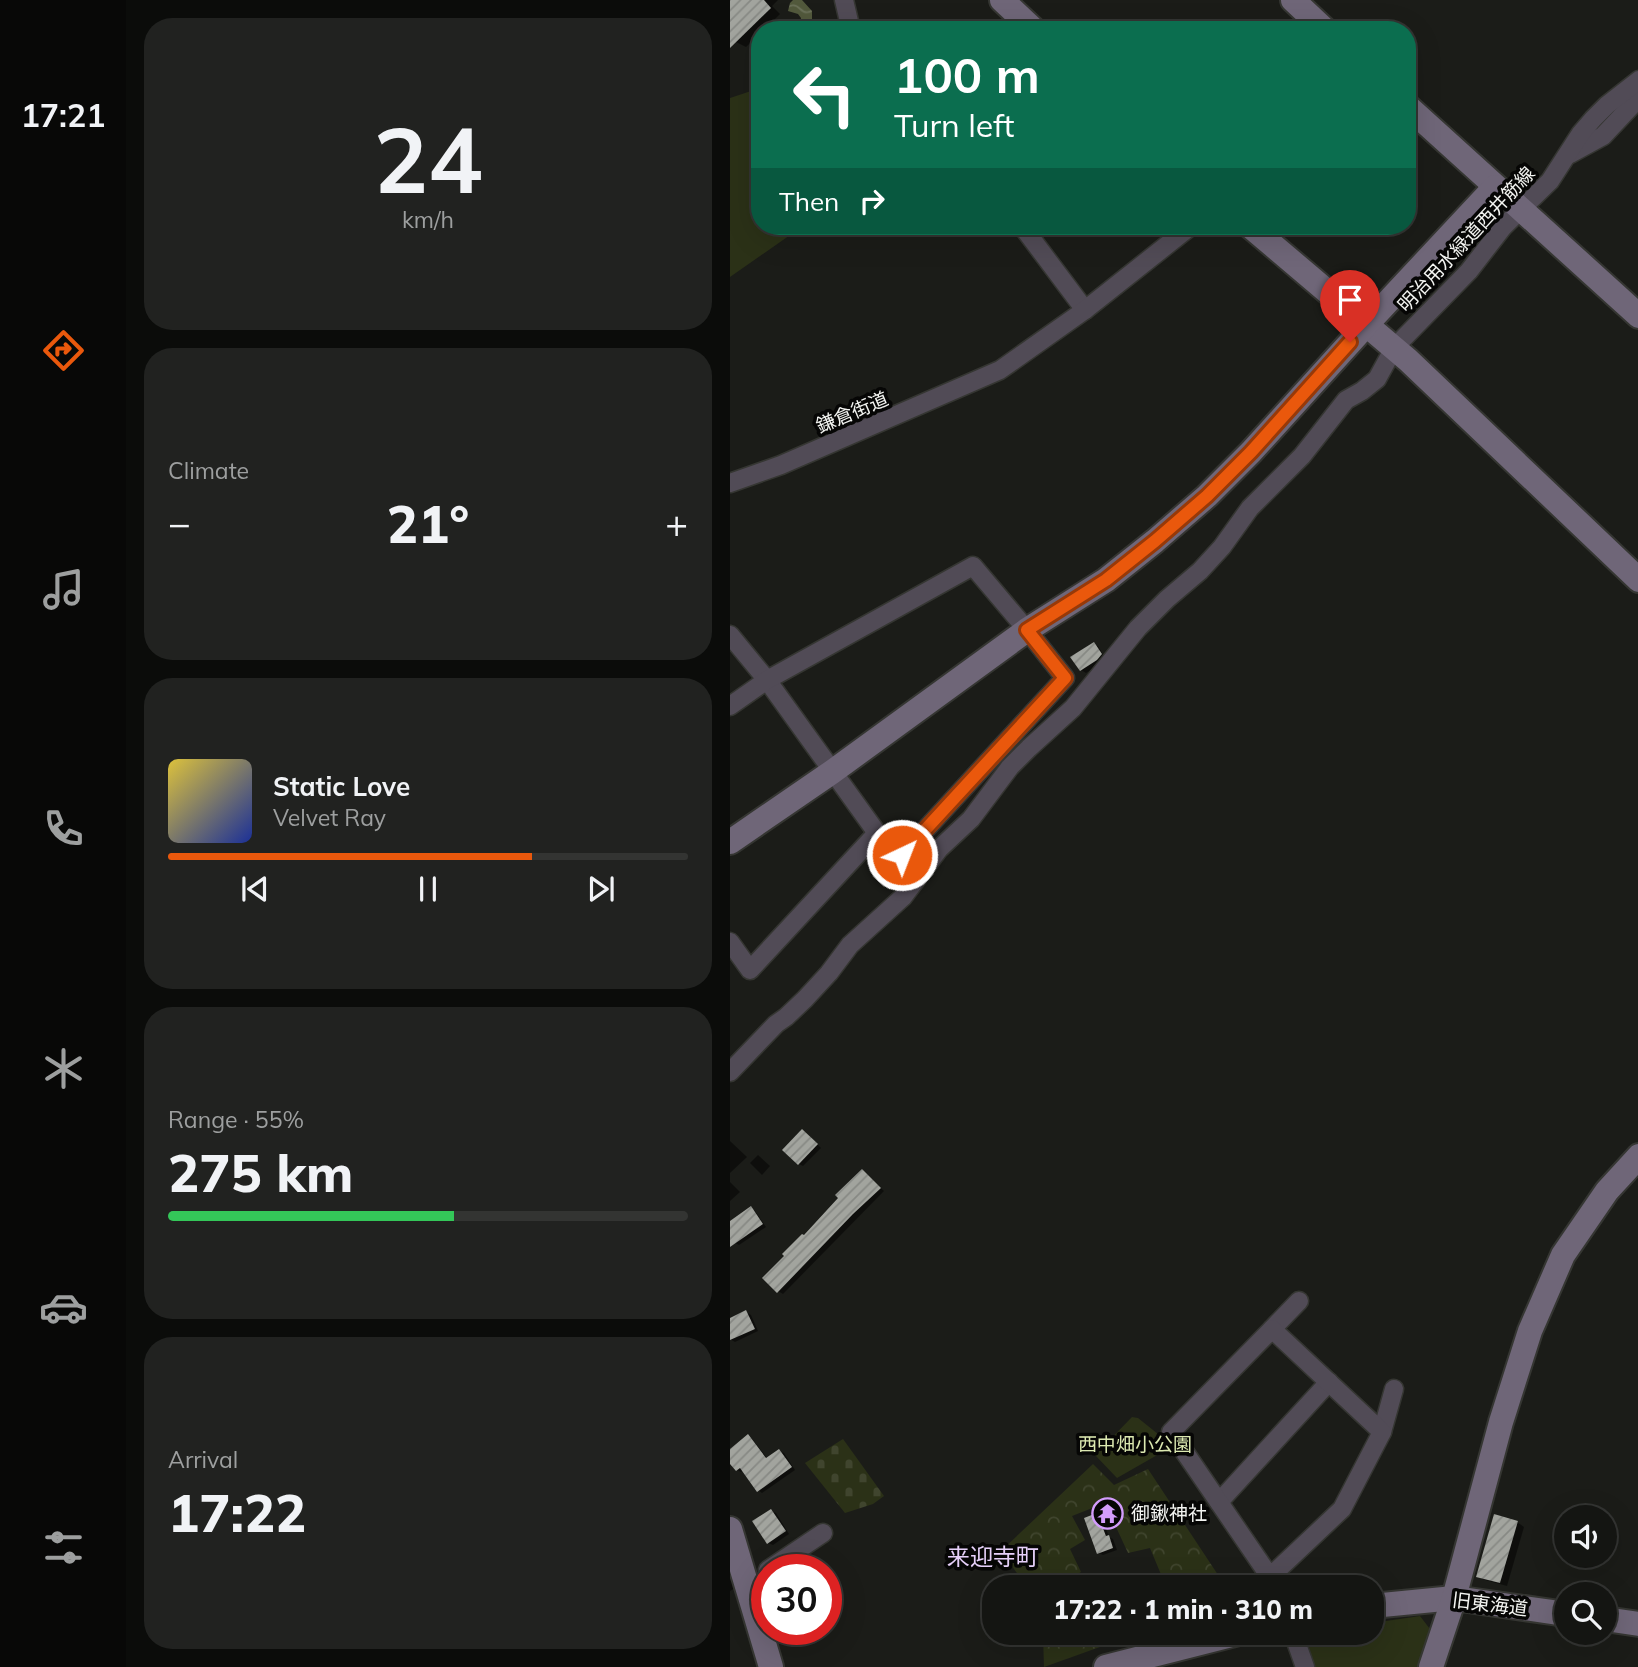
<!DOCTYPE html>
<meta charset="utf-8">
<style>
body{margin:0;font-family:Mulish,"Noto Sans JP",sans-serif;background:#212220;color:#f1f3f6;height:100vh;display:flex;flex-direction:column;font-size:26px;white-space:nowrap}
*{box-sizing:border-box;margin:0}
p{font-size:23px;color:#9d9f9f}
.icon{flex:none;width:38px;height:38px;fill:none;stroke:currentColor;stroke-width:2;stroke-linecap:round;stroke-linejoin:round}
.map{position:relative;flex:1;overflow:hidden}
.sheet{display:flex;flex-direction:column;gap:18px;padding:18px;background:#0b0c0a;width:604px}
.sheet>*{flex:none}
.banner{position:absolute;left:21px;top:21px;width:665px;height:214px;border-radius:28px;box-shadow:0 7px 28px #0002,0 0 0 2px #333432;background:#0b6e4f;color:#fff;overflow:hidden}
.buttons{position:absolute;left:824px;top:1505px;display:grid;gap:14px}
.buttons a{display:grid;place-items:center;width:63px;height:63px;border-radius:50%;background:#141512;box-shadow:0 7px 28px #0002,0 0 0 2px #333432;font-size:35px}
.speed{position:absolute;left:21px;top:1554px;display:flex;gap:14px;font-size:35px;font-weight:700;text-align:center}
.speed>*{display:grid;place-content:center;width:91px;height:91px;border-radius:50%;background:#141512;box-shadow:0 7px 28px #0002,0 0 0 2px #333432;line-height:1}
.speed .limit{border:10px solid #d22;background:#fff;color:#111}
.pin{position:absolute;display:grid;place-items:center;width:60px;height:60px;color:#fff;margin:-72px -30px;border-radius:50% 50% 50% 0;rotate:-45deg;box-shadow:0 0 7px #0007}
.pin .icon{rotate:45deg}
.me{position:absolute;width:77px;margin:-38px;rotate:43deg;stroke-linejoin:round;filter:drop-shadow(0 0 5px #0008)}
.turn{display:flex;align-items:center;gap:24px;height:147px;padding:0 28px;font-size:32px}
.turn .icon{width:91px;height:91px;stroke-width:2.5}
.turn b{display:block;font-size:49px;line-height:60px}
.then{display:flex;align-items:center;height:66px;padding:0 28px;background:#0003;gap:14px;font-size:26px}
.big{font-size:52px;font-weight:800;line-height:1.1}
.sheet .widget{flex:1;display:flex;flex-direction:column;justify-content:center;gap:10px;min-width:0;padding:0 24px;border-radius:28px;background:#212220}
.sheet .dial{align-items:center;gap:0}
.dial b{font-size:91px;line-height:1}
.song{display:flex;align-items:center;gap:21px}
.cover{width:84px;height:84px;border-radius:10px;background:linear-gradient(135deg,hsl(50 70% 55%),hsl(230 70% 35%))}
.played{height:7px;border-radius:4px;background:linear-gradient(90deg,#ea580c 70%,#333432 70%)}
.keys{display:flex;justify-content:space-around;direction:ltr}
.heat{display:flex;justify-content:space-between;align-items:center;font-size:38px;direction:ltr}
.charge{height:10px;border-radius:5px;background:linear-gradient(90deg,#34c759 55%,#333432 0)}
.trip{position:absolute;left:252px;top:1575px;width:402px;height:70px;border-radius:28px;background:#141512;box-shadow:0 7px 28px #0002,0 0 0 2px #333432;font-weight:800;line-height:70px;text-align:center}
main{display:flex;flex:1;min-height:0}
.tabs{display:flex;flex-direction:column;width:126px;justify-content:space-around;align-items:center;background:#080807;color:#9d9f9f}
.tabs .icon{width:49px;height:49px}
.tabs .current{color:#ea580c}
.tabs b{font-size:32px;color:#f1f3f6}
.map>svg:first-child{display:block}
.forest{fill:url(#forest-crowns)}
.cemetery{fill:url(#cemetery-stones)}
.park{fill:#2b3117}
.water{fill:url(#water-waves)}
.shadow{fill:#0007}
.building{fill:url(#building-hatch)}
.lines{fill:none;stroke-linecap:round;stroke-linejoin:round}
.street-casing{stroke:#353632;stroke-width:21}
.secondary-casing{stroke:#353632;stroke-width:28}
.street{stroke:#514b56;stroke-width:18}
.secondary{stroke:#6f6678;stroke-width:24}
.route-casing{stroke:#983908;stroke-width:18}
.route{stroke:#ea580c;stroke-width:12}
.labels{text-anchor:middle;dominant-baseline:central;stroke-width:7;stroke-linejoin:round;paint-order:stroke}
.street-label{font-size:19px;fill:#f3f4f1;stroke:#060605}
.park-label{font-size:19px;fill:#dce9b1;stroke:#060605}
.poi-label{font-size:19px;fill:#f3f4f1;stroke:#060605;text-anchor:start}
.quarter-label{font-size:23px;fill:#e6d0f9;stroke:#060605}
</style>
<main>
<nav class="tabs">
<b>17:21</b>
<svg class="icon current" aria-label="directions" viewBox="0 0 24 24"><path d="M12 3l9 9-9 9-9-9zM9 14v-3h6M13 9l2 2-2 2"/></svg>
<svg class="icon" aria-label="music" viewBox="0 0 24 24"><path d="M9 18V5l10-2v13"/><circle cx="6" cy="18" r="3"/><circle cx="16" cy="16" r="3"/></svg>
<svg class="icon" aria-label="phone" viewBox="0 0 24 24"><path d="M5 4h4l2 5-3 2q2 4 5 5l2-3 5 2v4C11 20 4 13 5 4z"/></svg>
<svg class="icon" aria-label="climate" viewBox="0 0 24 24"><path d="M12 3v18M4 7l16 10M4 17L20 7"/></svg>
<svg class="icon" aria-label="car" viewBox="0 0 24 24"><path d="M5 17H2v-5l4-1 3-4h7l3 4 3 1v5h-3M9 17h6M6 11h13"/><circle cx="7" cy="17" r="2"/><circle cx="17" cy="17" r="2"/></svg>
<svg class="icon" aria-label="filters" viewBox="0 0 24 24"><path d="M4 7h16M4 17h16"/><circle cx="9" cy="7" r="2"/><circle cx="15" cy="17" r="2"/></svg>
</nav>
<section class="sheet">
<div class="widget dial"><b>24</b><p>km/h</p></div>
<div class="widget"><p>Climate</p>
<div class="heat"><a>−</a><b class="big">21°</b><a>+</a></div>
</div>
<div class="widget">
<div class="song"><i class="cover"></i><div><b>Static Love</b><p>Velvet Ray</p></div></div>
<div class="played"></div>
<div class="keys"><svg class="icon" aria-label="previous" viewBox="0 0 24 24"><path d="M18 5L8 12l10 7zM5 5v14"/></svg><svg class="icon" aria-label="pause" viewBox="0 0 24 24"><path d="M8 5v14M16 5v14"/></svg><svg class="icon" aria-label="next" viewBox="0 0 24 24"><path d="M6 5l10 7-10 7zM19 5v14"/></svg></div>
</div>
<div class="widget"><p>Range · 55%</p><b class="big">275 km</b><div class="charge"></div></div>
<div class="widget"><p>Arrival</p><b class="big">17:22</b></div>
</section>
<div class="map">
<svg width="909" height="1667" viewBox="0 0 909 1667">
<defs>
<pattern id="forest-crowns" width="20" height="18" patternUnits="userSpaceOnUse" patternTransform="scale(1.75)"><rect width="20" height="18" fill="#2b3117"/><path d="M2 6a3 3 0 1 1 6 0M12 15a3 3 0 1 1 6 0" fill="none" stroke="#40452e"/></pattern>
<pattern id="cemetery-stones" width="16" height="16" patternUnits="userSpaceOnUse" patternTransform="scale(1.75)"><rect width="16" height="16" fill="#2b3117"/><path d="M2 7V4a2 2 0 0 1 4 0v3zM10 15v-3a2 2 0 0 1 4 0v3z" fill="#40452e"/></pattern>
<pattern id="water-waves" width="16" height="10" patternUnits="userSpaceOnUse" patternTransform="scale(1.75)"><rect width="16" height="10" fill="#52593c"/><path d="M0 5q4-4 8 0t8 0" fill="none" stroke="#6b7159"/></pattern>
<pattern id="building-hatch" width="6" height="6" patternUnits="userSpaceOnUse" patternTransform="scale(1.75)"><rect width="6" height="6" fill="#a2a49e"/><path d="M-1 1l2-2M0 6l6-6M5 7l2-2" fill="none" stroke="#878984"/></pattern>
</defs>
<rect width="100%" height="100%" fill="#1b1c18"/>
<g class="forest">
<path d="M363 1464 384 1485 418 1469 496 1587H429L435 1584 420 1548 398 1553 375 1503 342 1516 355 1540 340 1549 351 1572 336 1581 338 1587H297L271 1551Z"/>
<path d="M313 1633H393L395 1638 314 1667Z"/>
</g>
<path class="cemetery" d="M113 1439 154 1496 143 1504 115 1513 75 1463Z"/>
<g class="park">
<path d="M30 88V226H73L0 277V98Z"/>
<path d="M402 1417 408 1418 443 1446 387 1478 365 1455Z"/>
<path d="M690 1616 703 1633 692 1667H583L577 1637 584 1636V1633H642V1623Z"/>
</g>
<path class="water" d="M63 0H72L82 11V19H78L77 26 80 30H44L45 23 53 21 62 29 67 28 70 24 71 18 68 14 58 11 60 3Z"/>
<g class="shadow">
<path d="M0 0H48L42 6 50 14 34 30H30V34L16 47 6 42 0 45Z"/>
<path d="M364 644 368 646 375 658 372 662 356 673 351 670Z"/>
<path d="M77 1134 91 1148 73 1166 69 1164Z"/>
<path d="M0 1141 17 1157 0 1173Z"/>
<path d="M28 1155 40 1166 32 1175 20 1163Z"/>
<path d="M132 1171 154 1191 53 1294 48 1291 74 1237Z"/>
<path d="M0 1182 10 1192 0 1201Z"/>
<path d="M21 1208 25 1211 36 1227 9 1245 5 1243 0 1236V1223Z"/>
<path d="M16 1312 21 1315 28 1331 5 1342 0 1339V1321Z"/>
<path d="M18 1436 22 1439 38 1459 49 1451 54 1453 65 1470 32 1493 28 1490 14 1470 11 1472 7 1470 0 1462V1451Z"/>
<path d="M41 1511 46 1513 59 1534 43 1545 38 1543Z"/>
<path d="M367 1515 372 1518 379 1537 383 1539 387 1550 373 1555 369 1553Z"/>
<path d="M787 1522 794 1527 777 1586 755 1580 748 1576Z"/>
<path d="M0 1568 7 1587 0 1591Z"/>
<path d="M359 1582 364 1585 365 1587H349L348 1586Z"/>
</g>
<g class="building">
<path d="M0 0H34L41 8 0 48Z"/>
<path d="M364 642 372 654 367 660 350 671 340 657Z"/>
<path d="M72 1129 88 1144 68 1165 52 1150Z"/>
<path d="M132 1169 151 1188 123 1214 47 1293 32 1278 54 1256 52 1254 72 1234 74 1235 108 1198 105 1195Z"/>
<path d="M21 1206 33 1224 0 1247V1221Z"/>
<path d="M16 1310 25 1329 0 1340V1318Z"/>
<path d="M18 1434 36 1458 49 1449 62 1467 27 1492 10 1468 6 1471 0 1464V1449Z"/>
<path d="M41 1509 56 1531 37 1544 22 1521Z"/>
<path d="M367 1513 376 1536 379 1535 383 1548 367 1554 354 1518Z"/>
<path d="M764 1514 788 1521 770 1583 746 1577Z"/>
</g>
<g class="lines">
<defs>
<g id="street">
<path d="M114 0 121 30"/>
<path d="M840 154 873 136 905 102 909 96"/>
<path d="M292 226 355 310"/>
<path d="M0 483 51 465 270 370 355 310 461 226"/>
<path d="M0 635 37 680 147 833"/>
<path d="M0 706 37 680 243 566 297 630 335 678 172 855 147 833 20 970 0 942"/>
<path d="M0 1072 46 1024 56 1017 75 999 99 973 120 945 173 897 209 849 241 819 280 767 299 748 343 708 408 628 437 599 470 571 492 547 520 508 572 456 616 400 632 391 647 379 664 348 739 271 773 227 820 181 851 133 863 119 877 105 909 80"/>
<path d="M542 1329 569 1301"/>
<path d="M652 1432 664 1389"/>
<path d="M489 1502 599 1382"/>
<path d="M38 1570 93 1533"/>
<path d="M540 1577 612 1509 652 1432 542 1329 441 1432 540 1577 542 1587"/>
<path d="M563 1633 575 1667"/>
</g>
<g id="secondary">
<path d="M272 0 304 30"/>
<path d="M563 0 595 30"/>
<path d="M677 106 909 316"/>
<path d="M520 226 678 360 909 580"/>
<path d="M0 842 102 772 297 630 376 580 425 541 477 496 521 452 637 324 765 187"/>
<path d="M0 1529 41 1667"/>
<path d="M642 1606 724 1598 836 1614"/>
<path d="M875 1619 909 1624"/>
<path d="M376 1667 509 1633"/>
<path d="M701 1667 724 1598 771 1422 800 1331 833 1255 877 1191 909 1156"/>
</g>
</defs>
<use href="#street" class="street-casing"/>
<use href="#secondary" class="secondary-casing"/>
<use href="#street" class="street"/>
<use href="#secondary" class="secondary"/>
</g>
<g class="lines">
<defs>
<path id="route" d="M172 855 335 678 297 630 376 580 425 541 477 496 521 452 620 342"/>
</defs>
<use href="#route" class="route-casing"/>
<use href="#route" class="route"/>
</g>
<defs>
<symbol id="temple-ring" viewBox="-11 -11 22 22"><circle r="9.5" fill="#060605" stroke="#d39cfc" stroke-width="1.5"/><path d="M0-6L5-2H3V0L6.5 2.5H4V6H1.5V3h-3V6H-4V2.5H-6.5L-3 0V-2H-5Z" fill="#d39cfc"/></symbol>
</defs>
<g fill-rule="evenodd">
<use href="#temple-ring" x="360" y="1496" width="35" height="35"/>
</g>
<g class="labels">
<g class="street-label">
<text transform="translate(736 239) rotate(-47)">明治用水緑道西井筋線</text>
<text transform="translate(122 412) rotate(-23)">鎌倉街道</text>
<text transform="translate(760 1604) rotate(7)">旧東海道</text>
</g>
<g class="park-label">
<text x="405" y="1444">西中畑小公園</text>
</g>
<g class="poi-label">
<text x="401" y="1513">御鍬神社</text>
</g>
<g class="quarter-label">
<text x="263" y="1556">来迎寺町</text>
</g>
</g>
</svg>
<div class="buttons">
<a><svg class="icon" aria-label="sound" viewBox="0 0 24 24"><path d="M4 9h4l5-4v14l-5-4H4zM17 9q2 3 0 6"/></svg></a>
<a><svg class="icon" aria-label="search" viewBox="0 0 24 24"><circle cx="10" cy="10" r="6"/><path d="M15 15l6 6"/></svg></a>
</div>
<div class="speed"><div class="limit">30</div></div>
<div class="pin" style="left:620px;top:342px;background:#d93025"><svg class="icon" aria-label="arrive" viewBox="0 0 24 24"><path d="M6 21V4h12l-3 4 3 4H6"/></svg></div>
<svg class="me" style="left:172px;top:855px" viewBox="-20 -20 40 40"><circle r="17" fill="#ea580c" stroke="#fff" stroke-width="3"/><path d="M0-11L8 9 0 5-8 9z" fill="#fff"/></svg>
<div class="trip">17:22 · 1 min · 310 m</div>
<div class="banner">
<div class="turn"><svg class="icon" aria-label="left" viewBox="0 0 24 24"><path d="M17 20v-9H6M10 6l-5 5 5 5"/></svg><div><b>100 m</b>Turn left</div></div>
<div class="then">Then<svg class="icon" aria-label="right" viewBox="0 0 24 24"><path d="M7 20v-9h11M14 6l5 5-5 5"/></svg></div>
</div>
</div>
</main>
